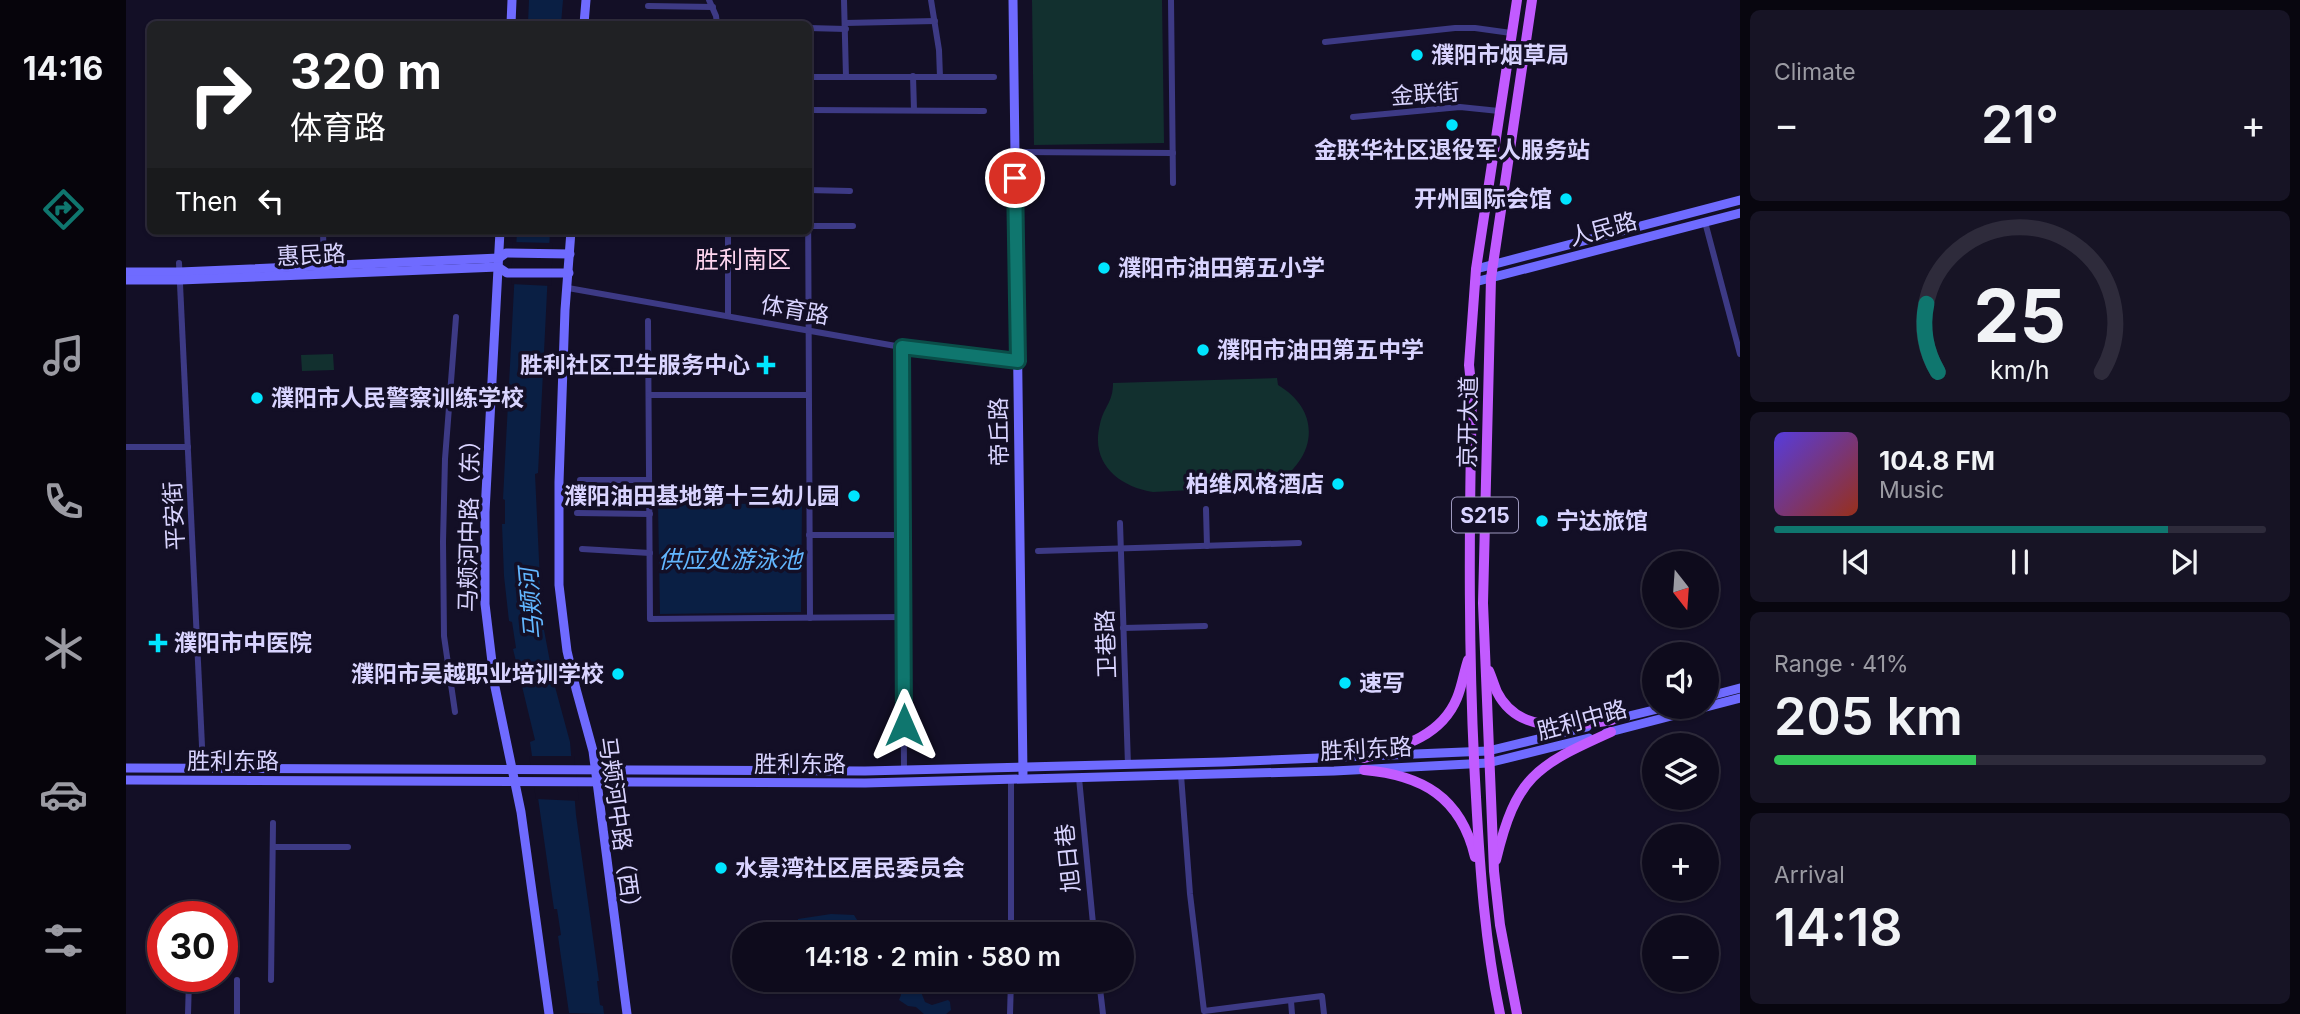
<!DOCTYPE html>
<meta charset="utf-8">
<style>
body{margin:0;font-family:Inter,"Noto Sans SC",sans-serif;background:#171425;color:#f1f3f6;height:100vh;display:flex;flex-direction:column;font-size:26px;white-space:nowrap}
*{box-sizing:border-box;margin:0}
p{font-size:23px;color:#9b9ba3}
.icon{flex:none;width:38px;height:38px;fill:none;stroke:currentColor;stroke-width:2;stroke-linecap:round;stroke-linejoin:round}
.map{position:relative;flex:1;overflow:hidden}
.side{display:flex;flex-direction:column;gap:10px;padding:10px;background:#08060f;width:560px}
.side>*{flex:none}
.banner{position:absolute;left:21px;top:21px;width:665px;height:214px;border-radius:10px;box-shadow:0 2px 5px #0004,0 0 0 2px #2e2b3b;background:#202124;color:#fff;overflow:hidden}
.needle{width:46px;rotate:163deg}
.buttons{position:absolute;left:1516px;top:551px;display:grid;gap:14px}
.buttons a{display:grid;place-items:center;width:77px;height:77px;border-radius:50%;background:#0e0b1c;box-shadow:0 2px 5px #0004,0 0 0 2px #2e2b3b;font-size:35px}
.speed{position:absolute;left:21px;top:901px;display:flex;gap:14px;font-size:35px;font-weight:700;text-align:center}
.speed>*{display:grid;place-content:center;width:91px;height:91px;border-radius:50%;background:#0e0b1c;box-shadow:0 2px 5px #0004,0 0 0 2px #2e2b3b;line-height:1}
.speed .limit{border:10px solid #d22;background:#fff;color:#111}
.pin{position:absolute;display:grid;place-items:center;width:60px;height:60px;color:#fff;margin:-30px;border:4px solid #fff;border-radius:50%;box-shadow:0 2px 7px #0007}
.me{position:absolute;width:77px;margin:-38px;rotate:0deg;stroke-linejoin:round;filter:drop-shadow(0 0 5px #0008)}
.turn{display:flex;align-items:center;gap:24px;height:147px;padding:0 28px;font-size:32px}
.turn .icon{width:91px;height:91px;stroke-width:2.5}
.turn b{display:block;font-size:49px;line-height:60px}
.then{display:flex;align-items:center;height:66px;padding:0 28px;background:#0003;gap:14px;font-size:26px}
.big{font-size:52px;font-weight:600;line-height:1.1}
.side .widget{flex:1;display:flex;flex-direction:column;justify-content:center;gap:10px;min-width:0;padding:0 24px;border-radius:10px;background:#171425}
.side .dial{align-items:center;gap:0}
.dial svg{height:182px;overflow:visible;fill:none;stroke:#2e2b3b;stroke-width:7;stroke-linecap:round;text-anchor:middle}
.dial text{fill:#f1f3f6;stroke:none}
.song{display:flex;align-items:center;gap:21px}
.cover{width:84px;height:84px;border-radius:10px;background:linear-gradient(135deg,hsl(250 70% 55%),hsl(10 70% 35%))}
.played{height:7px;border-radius:4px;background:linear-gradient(90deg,#0f766e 80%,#2e2b3b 80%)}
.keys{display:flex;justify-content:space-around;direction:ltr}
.heat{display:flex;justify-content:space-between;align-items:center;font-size:38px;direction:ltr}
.charge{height:10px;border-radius:5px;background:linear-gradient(90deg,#34c759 41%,#2e2b3b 0)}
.trip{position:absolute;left:606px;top:922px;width:402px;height:70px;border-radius:35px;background:#0e0b1c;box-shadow:0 2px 5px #0004,0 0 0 2px #2e2b3b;font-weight:600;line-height:70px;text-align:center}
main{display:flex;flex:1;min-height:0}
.tab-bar{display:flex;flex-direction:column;width:126px;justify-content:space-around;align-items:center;background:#06040b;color:#9b9ba3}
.tab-bar .icon{width:49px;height:49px}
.tab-bar .active{color:#0f766e}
.tab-bar b{font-size:32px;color:#f1f3f6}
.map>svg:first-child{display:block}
.green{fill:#12302f}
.water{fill:#0a1f44}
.pier{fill:#130f26}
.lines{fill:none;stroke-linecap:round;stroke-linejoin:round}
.street{stroke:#3d3a85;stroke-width:6}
.secondary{stroke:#6f6bff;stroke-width:9}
.primary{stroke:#c25bff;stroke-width:10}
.route-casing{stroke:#0a4d48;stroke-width:18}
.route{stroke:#0f766e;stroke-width:12}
.poi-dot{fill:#00e5ff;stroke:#130f26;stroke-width:2.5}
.labels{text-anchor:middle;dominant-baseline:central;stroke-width:7;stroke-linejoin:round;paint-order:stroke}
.shield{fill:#130f26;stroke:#9e99be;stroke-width:2}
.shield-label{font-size:21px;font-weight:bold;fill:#d9d4ff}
.poi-label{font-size:23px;font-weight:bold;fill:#d9d4ff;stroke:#130f26;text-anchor:start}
.street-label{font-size:23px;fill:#d9d4ff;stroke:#130f26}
.neighbourhood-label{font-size:24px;fill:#ffd6f0;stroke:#130f26}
.water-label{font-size:24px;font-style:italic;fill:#62b6ff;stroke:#130f26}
</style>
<main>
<nav class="tab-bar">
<b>14:16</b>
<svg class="icon active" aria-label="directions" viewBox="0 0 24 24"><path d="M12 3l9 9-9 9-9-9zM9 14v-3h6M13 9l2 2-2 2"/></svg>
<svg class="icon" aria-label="music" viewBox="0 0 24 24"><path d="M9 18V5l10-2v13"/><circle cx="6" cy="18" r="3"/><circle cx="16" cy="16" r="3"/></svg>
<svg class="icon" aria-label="phone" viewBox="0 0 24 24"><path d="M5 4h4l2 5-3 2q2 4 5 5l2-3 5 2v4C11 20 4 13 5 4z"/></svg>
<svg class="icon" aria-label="climate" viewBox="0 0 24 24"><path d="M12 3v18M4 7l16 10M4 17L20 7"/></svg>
<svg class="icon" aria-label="car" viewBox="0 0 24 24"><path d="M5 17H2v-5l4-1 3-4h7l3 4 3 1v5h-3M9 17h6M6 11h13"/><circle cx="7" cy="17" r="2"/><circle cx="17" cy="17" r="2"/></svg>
<svg class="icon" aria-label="filters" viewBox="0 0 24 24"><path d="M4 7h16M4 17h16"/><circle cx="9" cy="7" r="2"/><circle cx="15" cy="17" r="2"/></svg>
</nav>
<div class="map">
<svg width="1614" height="1014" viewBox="0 0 1614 1014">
<rect width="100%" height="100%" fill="#130f26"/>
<g class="green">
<path d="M906 0H1036L1038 143 908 145Z"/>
<path d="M207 354 208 370 176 371 175 355Z"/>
<path d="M1151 378 1152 385C1199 413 1189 463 1144 486L1027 492C992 486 964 463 974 424 978 406 987 403 987 383Z"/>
</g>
<g class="water">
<path d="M403 0H437L435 24H402Z"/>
<path d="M391 231H424L412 473 409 474 415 603 411 604 415 630H418L428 683 444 742 450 815 473 981H471L474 1005 477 1006 478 1014 443 1013 432 936 435 935 431 909H428L404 742 409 740 387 649 390 648 386 622 383 621 378 576 376 524H379V500L377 499Z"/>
<path d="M676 503 675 612 534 614 532 505Z"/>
<path d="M705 914 728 915 736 928H741L747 934H724L717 923 708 921 687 923 683 933 654 934 655 927 665 930 672 923V919Z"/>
<path d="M782 980H787L788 988 795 992 799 1002 806 1005 822 1000 824 1002 825 1010 820 1014H798L790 1007 782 1006 773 1000 775 995 773 988Z"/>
</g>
<g class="pier">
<path d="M387 242 427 243 425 286 385 284Z"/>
<path d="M403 756H448L453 801 410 799Z"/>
</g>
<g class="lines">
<g class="street">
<path d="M583 0 590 16 591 24"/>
<path d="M718 0 720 77"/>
<path d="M805 0 813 50 814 77"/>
<path d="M1045 0 1047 183"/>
<path d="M522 6 587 7"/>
<path d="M719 23 809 21"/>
<path d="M682 28 720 29"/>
<path d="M1199 42 1329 28H1349L1385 33"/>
<path d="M787 76 788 110"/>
<path d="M682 77H868"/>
<path d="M683 110 858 111"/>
<path d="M1227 117 1334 107 1373 111"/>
<path d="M889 152 1047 153"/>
<path d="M682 187 683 77"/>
<path d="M682 190 724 191"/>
<path d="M682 192 684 618"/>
<path d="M1579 222 1614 354"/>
<path d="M683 226H727"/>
<path d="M197 231 198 268"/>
<path d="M53 263 77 767"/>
<path d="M442 288 798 351 892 361"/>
<path d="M602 316V231"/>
<path d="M522 321 524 619 777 617"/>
<path d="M776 347 778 771"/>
<path d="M523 395H682"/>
<path d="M0 447H62"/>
<path d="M454 480H523"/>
<path d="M1080 509 1081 546"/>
<path d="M451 513 524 514"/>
<path d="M994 523 1002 765"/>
<path d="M683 535H777"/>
<path d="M456 549 524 553"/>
<path d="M912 551 1173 543"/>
<path d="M997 628 1079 626"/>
<path d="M329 712 318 636 317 542 319 459 330 317"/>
<path d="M1055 775 1064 894 1078 1011 1196 996 1198 1014"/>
<path d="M953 778 968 934"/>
<path d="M885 779V934"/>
<path d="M147 847H222"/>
<path d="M145 980 147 823"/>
<path d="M973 980 977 1014"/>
<path d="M1165 1001 1166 1014"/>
<path d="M62 1014 63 980"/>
<path d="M111 1014V980"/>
<path d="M884 1014 885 980"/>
</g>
<g class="secondary">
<path d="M887 0 897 774"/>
<path d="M385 24 386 0"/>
<path d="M458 24 460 0"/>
<path d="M374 231 359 512V604L369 687 395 812 423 1014"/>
<path d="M445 231 439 310 433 482V585L441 651 450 689 467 751 501 1014"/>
<path d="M373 258 380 253 444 254"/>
<path d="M372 267 381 273H443"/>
<path d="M1350 269 1614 200"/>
<path d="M0 272H54L373 258"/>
<path d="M0 280H54L372 267"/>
<path d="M1349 282 1614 213"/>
<path d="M1580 697 1614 688"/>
<path d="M1482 721 1540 707"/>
<path d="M1480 733 1614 698"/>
<path d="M0 768 739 771 1097 762 1362 751 1461 727"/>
<path d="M0 780 739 783 1208 771 1362 763 1463 738"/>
</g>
<g class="primary">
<path d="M1363 671C1366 678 1368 685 1371 692 1393 736 1446 726 1486 720"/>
<path d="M1238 758C1275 747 1315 737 1331 698 1336 686 1338 672 1342 660"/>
<path d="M1238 770C1296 775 1335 797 1349 857"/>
<path d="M1370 860C1390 777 1409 766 1485 732"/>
<path d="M1374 1014C1359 943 1354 870 1350 797 1342 663 1343 528 1346 393L1343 365 1350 269 1391 0"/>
<path d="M1391 1014 1374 925 1368 871 1357 603 1365 278 1406 0"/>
</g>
</g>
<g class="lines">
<defs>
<path id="route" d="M778 725 776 347 892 361 889 178"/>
</defs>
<use href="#route" class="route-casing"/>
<use href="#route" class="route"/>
</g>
<g class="poi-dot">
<circle cx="1291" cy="55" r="7"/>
<circle cx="1326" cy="125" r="7"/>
<circle cx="1440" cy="199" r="7"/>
<circle cx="978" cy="268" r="7"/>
<circle cx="1077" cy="350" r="7"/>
<path d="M636.5 354.5h7v7h7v7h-7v7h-7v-7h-7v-7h7z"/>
<circle cx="131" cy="398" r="7"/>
<circle cx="1212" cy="484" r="7"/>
<circle cx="728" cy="496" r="7"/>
<circle cx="1416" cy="521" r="7"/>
<path d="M28.5 632.5h7v7h7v7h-7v7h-7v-7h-7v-7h7z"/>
<circle cx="492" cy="674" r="7"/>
<circle cx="1219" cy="683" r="7"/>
<circle cx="595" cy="868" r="7"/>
</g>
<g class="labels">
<rect class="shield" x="1326" y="497.5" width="66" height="35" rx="5"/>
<g class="shield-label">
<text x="1359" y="515">S215</text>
</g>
<g class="poi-label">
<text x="1305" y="55">濮阳市烟草局</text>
<text x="1326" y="150" text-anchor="middle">金联华社区退役军人服务站</text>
<text x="1426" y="199" text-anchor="end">开州国际会馆</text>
<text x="992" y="268">濮阳市油田第五小学</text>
<text x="1091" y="350">濮阳市油田第五中学</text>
<text x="624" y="365" text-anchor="end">胜利社区卫生服务中心</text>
<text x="145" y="398">濮阳市人民警察训练学校</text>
<text x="1198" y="484" text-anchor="end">柏维风格酒店</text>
<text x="714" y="496" text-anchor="end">濮阳油田基地第十三幼儿园</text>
<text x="1430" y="521">宁达旅馆</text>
<text x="48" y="643">濮阳市中医院</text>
<text x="478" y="674" text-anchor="end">濮阳市吴越职业培训学校</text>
<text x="1233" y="683">速写</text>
<text x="609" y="868">水景湾社区居民委员会</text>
</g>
<g class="street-label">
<text transform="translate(1299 94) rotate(-4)">金联街</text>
<text transform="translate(1477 229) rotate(-15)">人民路</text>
<text transform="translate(185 255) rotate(-3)">惠民路</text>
<text transform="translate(669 310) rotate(10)">体育路</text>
<text transform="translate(1342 422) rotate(-89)">京开大道</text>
<text transform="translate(873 432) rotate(-91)">帝丘路</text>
<text transform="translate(48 516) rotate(-93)">平安街</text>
<text transform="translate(343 520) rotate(-89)">马颊河中路（东）</text>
<text transform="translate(980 644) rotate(-92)">卫巷路</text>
<text transform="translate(1456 720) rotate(-15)">胜利中路</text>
<text transform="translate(1240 749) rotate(-3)">胜利东路</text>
<text x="107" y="761">胜利东路</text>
<text x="674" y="764">胜利东路</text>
<text transform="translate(494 828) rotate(82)">马颊河中路（西）</text>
<text transform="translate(942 858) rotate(-96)">旭日巷</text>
</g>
<g class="neighbourhood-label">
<text x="617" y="259">胜利南区</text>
</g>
<g class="water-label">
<text x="604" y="559">供应处游泳池</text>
<text transform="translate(405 604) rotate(-95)">马颊河</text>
</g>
</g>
</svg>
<div class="buttons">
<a><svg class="needle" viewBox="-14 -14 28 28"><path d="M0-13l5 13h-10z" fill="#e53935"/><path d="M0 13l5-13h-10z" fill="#9b9ba3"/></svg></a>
<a><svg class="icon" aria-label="sound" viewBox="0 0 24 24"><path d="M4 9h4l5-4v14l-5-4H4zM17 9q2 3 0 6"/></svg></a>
<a><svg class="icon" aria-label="layers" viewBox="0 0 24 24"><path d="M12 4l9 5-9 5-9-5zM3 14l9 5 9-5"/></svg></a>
<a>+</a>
<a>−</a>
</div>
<div class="speed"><div class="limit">30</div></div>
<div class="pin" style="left:889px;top:178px;background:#d93025"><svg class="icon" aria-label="arrive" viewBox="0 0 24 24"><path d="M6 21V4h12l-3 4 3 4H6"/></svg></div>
<svg class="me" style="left:778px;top:725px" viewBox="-20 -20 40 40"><path d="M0-17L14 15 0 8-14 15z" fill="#0f766e" stroke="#fff" stroke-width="4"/></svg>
<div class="trip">14:18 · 2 min · 580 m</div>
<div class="banner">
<div class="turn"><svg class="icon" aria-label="right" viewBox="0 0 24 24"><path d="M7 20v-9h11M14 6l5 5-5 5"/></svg><div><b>320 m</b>体育路</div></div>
<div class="then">Then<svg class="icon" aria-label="left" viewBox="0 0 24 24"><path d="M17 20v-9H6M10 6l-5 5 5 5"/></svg></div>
</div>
</div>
<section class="side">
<div class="widget"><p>Climate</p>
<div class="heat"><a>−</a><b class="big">21°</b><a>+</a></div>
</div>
<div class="widget dial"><svg viewBox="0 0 100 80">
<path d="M14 69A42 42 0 1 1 86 69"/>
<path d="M14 69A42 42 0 0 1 9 39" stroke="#0f766e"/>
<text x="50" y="56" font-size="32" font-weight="700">25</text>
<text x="50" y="72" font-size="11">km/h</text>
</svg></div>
<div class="widget">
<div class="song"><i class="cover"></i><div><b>104.8 FM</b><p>Music</p></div></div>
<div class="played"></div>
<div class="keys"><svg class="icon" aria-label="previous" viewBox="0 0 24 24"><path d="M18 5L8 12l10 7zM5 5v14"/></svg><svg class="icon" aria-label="pause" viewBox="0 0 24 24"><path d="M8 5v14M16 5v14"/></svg><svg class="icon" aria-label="next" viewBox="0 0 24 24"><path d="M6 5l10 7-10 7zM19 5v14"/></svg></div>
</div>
<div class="widget"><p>Range · 41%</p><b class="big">205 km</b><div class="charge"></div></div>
<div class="widget"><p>Arrival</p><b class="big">14:18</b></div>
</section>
</main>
